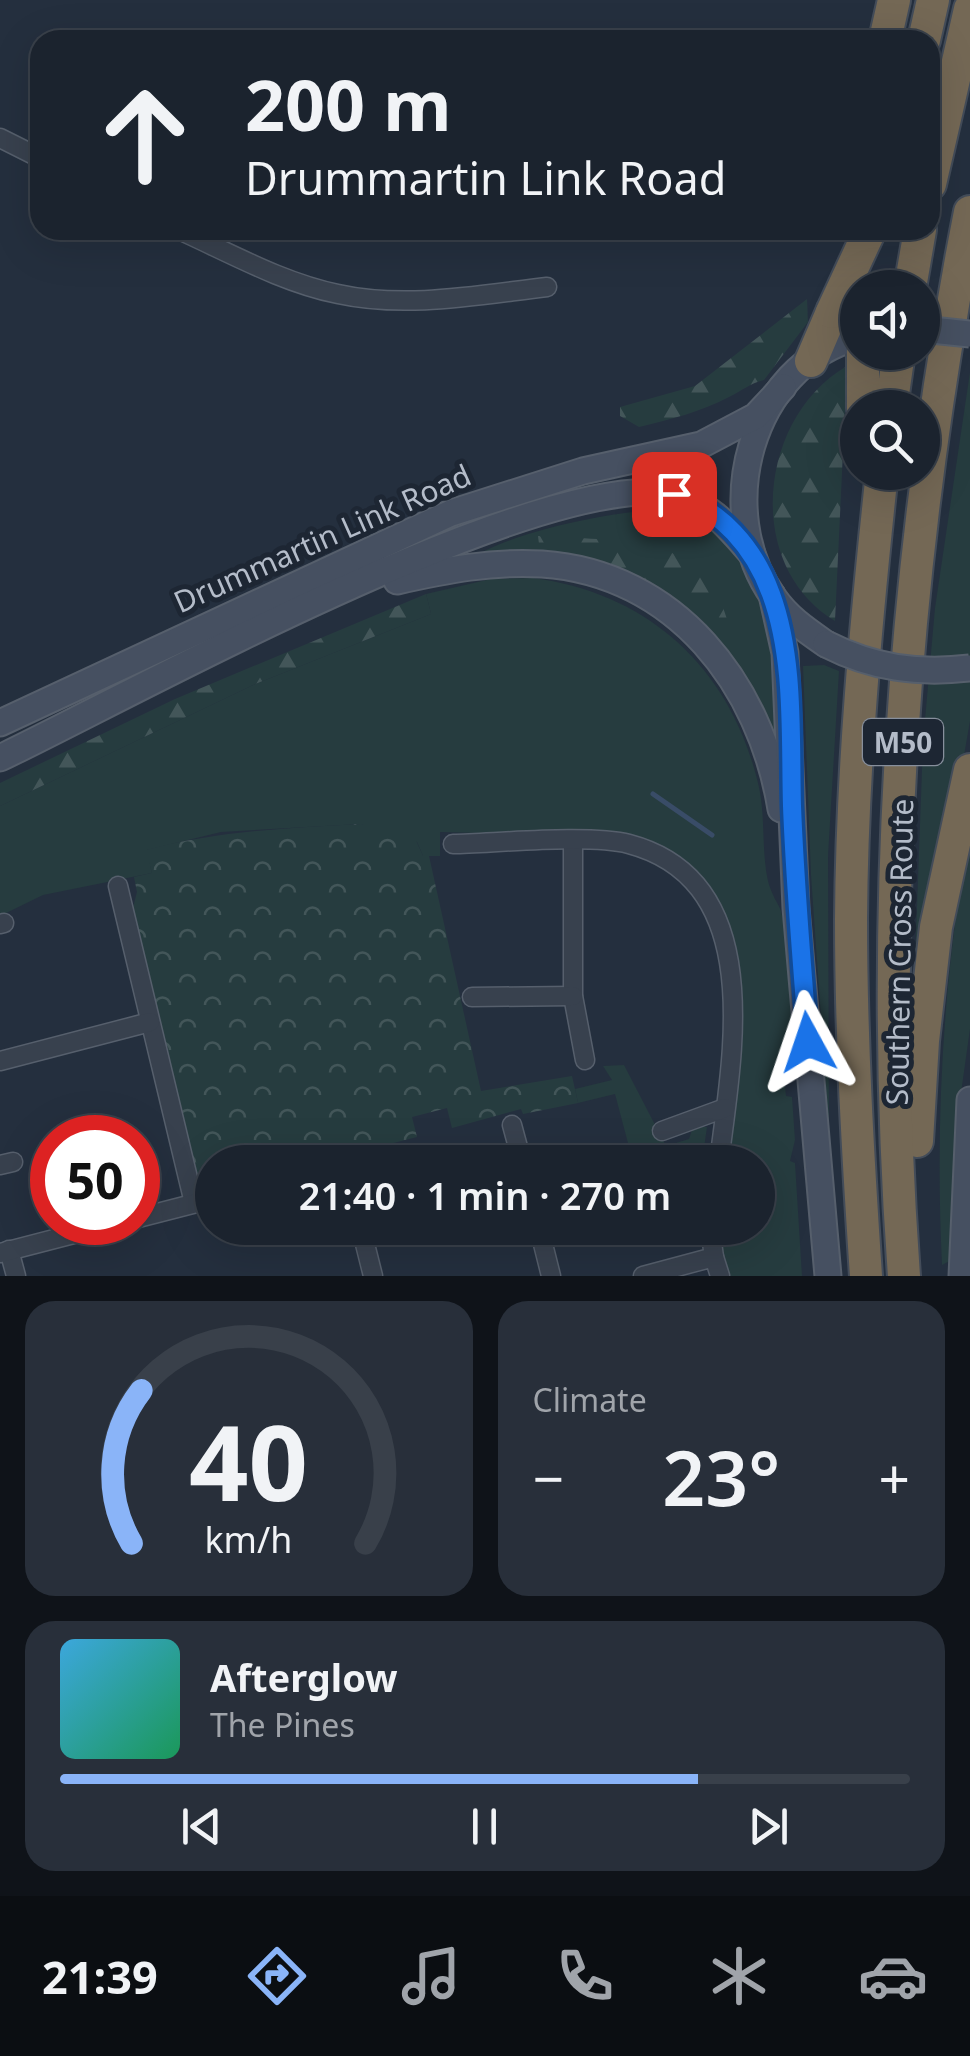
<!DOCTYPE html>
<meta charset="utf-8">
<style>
body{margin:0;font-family:"Noto Sans",sans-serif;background:#282f3a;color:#f1f3f6;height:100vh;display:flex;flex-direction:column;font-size:38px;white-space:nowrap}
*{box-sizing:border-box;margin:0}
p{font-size:32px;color:#a0a4aa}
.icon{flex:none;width:55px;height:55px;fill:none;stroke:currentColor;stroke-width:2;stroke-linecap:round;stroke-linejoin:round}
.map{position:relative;height:1276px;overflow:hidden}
.sheet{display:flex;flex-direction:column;gap:25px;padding:25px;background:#0f1319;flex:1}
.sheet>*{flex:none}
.top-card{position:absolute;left:30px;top:30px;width:910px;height:210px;border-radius:30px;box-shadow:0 10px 40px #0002,0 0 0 2px #39404a;background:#1b232e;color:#f1f3f6;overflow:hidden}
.tools{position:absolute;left:840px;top:270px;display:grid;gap:20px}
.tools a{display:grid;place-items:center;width:100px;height:100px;border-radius:50%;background:#1b232e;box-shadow:0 10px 40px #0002,0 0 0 2px #39404a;font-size:50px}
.speed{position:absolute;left:30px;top:1115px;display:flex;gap:20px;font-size:50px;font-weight:700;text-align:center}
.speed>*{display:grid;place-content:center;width:130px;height:130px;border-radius:50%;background:#1b232e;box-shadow:0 10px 40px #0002,0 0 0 2px #39404a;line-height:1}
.speed .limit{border:15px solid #d22;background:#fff;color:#111}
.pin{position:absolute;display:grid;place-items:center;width:85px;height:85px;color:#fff;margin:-42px;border-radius:20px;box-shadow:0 5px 15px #0006}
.me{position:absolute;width:110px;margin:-55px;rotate:355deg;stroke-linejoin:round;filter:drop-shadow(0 0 8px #0008)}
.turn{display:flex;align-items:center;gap:35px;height:210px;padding:0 50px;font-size:45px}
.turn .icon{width:130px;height:130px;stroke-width:2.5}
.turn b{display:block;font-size:70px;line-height:85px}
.big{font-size:75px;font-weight:600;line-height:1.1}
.sheet .tile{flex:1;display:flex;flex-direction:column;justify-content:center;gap:15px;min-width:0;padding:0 35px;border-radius:30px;background:#282f3a}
.sheet .dial{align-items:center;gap:0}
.dial svg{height:260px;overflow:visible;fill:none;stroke:#39404a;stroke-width:7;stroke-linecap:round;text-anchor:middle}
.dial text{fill:#f1f3f6;stroke:none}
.song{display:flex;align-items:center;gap:30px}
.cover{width:120px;height:120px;border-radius:15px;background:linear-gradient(135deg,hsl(200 70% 55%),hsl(150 70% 35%))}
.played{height:10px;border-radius:5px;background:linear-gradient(90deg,#8ab4f8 75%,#39404a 75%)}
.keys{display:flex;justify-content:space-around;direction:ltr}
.heat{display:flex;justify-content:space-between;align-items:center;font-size:55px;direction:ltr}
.sheet .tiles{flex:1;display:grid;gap:25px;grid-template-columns:1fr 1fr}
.tile:last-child{grid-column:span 2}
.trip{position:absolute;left:195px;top:1145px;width:580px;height:100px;border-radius:50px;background:#1b232e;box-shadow:0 10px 40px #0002,0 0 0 2px #39404a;font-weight:600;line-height:100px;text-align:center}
.menu{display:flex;height:160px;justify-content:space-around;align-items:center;background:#0b0e12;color:#a0a4aa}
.menu .icon{width:70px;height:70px}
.menu .current{color:#8ab4f8}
.menu b{font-size:45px;color:#f1f3f6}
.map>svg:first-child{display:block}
.grass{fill:#263c3f}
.forest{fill:url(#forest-firs)}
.park{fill:url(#park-crowns)}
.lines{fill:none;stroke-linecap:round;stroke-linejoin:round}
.stream{stroke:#394c67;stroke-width:5}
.street-casing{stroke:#565f6c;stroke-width:21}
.secondary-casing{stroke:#565f6c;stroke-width:29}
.highway-casing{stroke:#434c59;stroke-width:36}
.street{stroke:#38414e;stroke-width:18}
.secondary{stroke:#465061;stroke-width:25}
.highway{stroke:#746855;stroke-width:32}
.secondary-bridge-casing{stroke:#565f6c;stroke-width:29;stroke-linecap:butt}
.highway-bridge-casing{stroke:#434c59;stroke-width:36;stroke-linecap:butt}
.secondary-bridge{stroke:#465061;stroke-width:25}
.highway-bridge{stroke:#746855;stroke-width:32}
.route-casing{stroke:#114b97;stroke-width:25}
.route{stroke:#1a73e8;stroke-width:18}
.labels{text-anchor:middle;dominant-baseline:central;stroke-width:10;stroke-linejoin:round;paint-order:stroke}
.shield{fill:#1d2633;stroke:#878f9c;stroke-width:2.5}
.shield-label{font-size:28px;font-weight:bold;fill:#b4bcc9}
.street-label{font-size:30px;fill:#b4bcc9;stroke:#1d2633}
</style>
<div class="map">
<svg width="970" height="1276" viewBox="0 0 970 1276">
<defs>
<pattern id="forest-firs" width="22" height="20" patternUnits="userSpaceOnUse" patternTransform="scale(2.5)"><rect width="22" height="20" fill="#263c3f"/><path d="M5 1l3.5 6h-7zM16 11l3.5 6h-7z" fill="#435659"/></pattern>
<pattern id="park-crowns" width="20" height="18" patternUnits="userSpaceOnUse" patternTransform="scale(2.5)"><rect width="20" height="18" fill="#263c3f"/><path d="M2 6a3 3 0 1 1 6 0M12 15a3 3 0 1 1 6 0" fill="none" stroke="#435659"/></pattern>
</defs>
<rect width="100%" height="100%" fill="#242f3e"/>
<g class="grass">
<path d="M970 372V721L928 963 915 962 923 742 935 608Z"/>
<path d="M668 509C772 527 779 676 784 761L758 706 632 583 467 561C511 531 614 511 668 509Z"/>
<path d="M533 578C649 593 731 669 758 783 766 815 761 849 768 881 771 894 779 905 781 911 793 960 794 1013 798 1063L783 1065 786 1096 792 1097 795 1140 790 1161 795 1163 802 1276H729L718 1228H758V1162H727L738 970C728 897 704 864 634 837L440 832V856H423L417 842 361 824 221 832 147 850 152 873 43 895 0 916V806L253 685 431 614 426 594 491 579Z"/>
<path d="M824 665 839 671 828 856 829 1132 811 875 803 666Z"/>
<path d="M970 830V1029L960 1100 955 1258 942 1265C935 1119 943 974 970 830Z"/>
<path d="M624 1065 666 1146 689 1139 693 1127H707L702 1162H633L615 1094 578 1103 575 1089 612 1080 603 1066Z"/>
</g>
<g class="forest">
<path d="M807 299 808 322 764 380C749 384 743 390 729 397 703 411 669 420 639 427L620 416V407L695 386Z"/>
<path d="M847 366 835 621C743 566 758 417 847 366Z"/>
<path d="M538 536C605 542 692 529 722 605 729 623 733 639 732 658 673 579 627 573 539 544Z"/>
<path d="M426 594 431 614 253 685 0 806V783L175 699Z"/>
</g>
<path class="park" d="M361 824 413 834 423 856H429L481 1091 572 1076 578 1103 523 1114 521 1109 452 1128 447 1108 412 1117 417 1137 318 1162H300L296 1154 284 1158V1162H212L211 1187 196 1176 132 912 137 892 134 877 152 873 146 850C218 831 288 828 361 824Z"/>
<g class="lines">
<path class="stream" d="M653 794 712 835"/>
<defs>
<g id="street">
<path d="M0 138 40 158"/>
<path d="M179 230C230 253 283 283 338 294 406 309 478 295 547 287"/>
<path d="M573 842V996L585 1060"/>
<path d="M453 844C497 843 590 834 629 844 768 881 732 1056 719 1162"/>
<path d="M118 886 194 1203"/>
<path d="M0 924 4 923"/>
<path d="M472 997 573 996"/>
<path d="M0 1061 150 1022"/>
<path d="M512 1125 522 1162"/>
<path d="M662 1131 725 1108"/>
<path d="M0 1165 13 1162"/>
<path d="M138 1218 212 1199"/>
<path d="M361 1228 373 1276"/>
<path d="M539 1228 551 1276"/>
<path d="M710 1228 714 1257"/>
<path d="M9 1250 16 1276"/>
<path d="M0 1253 120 1222"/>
<path d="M643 1276 714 1257 720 1276"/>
</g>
<g id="secondary">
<path d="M397 581C446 570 492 561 542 564 676 573 761 685 781 809"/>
<path d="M772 595 785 653 796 908 828 1276"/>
<path d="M826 644C806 630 788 618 774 598 712 512 749 365 858 337"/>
<path d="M0 723 451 513 583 471 701 445 756 416 783 387"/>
<path d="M0 758C132 695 547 464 676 495 710 503 730 529 752 554"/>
<path d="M962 1276 970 1100"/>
</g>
<g id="highway">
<path d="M885 40 894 0"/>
<path d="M924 40 933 0"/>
<path d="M930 184 970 9"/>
<path d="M910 288 920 230"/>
<path d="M811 361 832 312"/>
<path d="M863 408V352"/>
<path d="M891 408 899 352"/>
<path d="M917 1141 923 1041 936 927 970 770"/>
<path d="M866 1276C858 1157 851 1038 851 919 852 770 866 621 882 472"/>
<path d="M904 1276C878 922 902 560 970 212"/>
</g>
</defs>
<use href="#street" class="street-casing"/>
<use href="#secondary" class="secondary-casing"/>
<use href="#highway" class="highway-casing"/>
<use href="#street" class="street"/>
<use href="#secondary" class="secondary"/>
<use href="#highway" class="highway"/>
<defs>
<g id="secondary-bridge">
<path d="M922 329 970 334"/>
<path d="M826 644C873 668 918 674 970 668"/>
</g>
<path id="highway-bridge" d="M832 312 870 230"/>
</defs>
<use href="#secondary-bridge" class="secondary-bridge-casing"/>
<use href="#highway-bridge" class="highway-bridge-casing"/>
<use href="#secondary-bridge" class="secondary-bridge"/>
<use href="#highway-bridge" class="highway-bridge"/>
</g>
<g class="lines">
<defs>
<path id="route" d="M674 494C721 510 754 547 771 594 795 659 790 737 792 806 795 885 802 963 808 1042"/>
</defs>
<use href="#route" class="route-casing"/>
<use href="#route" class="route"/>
</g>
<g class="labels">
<rect class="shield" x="863" y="719" width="80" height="46" rx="8"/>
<g class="shield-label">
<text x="903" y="742">M50</text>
</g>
<g class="street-label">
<text transform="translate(322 538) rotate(-24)">Drummartin Link Road</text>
<text transform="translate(899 952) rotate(-89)">Southern Cross Route</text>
</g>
</g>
</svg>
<div class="tools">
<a><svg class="icon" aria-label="sound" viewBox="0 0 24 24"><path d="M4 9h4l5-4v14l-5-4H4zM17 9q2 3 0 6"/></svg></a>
<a><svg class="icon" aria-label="search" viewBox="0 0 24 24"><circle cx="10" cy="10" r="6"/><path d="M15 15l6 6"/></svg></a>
</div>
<div class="speed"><div class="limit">50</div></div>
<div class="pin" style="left:674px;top:494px;background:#d93025"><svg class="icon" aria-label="arrive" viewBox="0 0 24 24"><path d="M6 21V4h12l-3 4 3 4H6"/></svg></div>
<svg class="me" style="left:808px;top:1042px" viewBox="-20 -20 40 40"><path d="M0-17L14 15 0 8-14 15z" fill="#1a73e8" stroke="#fff" stroke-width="4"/></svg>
<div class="trip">21:40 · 1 min · 270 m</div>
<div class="top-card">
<div class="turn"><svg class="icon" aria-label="ahead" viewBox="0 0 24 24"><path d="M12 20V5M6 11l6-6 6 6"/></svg><div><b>200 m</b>Drummartin Link Road</div></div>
</div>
</div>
<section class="sheet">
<div class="tiles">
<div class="tile dial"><svg viewBox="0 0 100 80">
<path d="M14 69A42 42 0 1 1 86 69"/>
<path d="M14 69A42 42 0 0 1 17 22" stroke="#8ab4f8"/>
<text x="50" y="56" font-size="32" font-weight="700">40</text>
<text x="50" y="72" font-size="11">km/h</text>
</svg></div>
<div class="tile"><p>Climate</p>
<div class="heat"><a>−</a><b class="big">23°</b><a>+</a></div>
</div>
<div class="tile">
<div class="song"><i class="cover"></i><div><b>Afterglow</b><p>The Pines</p></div></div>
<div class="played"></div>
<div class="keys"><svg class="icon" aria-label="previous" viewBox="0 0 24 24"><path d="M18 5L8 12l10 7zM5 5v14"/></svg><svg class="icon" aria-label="pause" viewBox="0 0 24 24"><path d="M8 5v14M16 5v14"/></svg><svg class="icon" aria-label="next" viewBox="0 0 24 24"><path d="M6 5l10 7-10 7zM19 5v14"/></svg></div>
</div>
</div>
</section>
<nav class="menu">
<b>21:39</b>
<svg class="icon current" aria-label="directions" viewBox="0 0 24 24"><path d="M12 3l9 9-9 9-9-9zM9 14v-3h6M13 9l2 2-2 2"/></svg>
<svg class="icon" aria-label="music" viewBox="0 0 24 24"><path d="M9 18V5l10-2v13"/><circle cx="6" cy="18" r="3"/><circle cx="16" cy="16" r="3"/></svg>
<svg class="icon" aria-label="phone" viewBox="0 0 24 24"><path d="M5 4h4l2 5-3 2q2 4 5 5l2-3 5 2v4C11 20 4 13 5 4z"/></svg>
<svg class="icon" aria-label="climate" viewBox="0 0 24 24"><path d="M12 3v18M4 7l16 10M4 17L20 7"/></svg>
<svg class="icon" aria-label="car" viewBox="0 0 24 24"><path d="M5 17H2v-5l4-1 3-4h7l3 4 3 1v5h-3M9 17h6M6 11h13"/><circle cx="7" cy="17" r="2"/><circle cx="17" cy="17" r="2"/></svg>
</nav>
